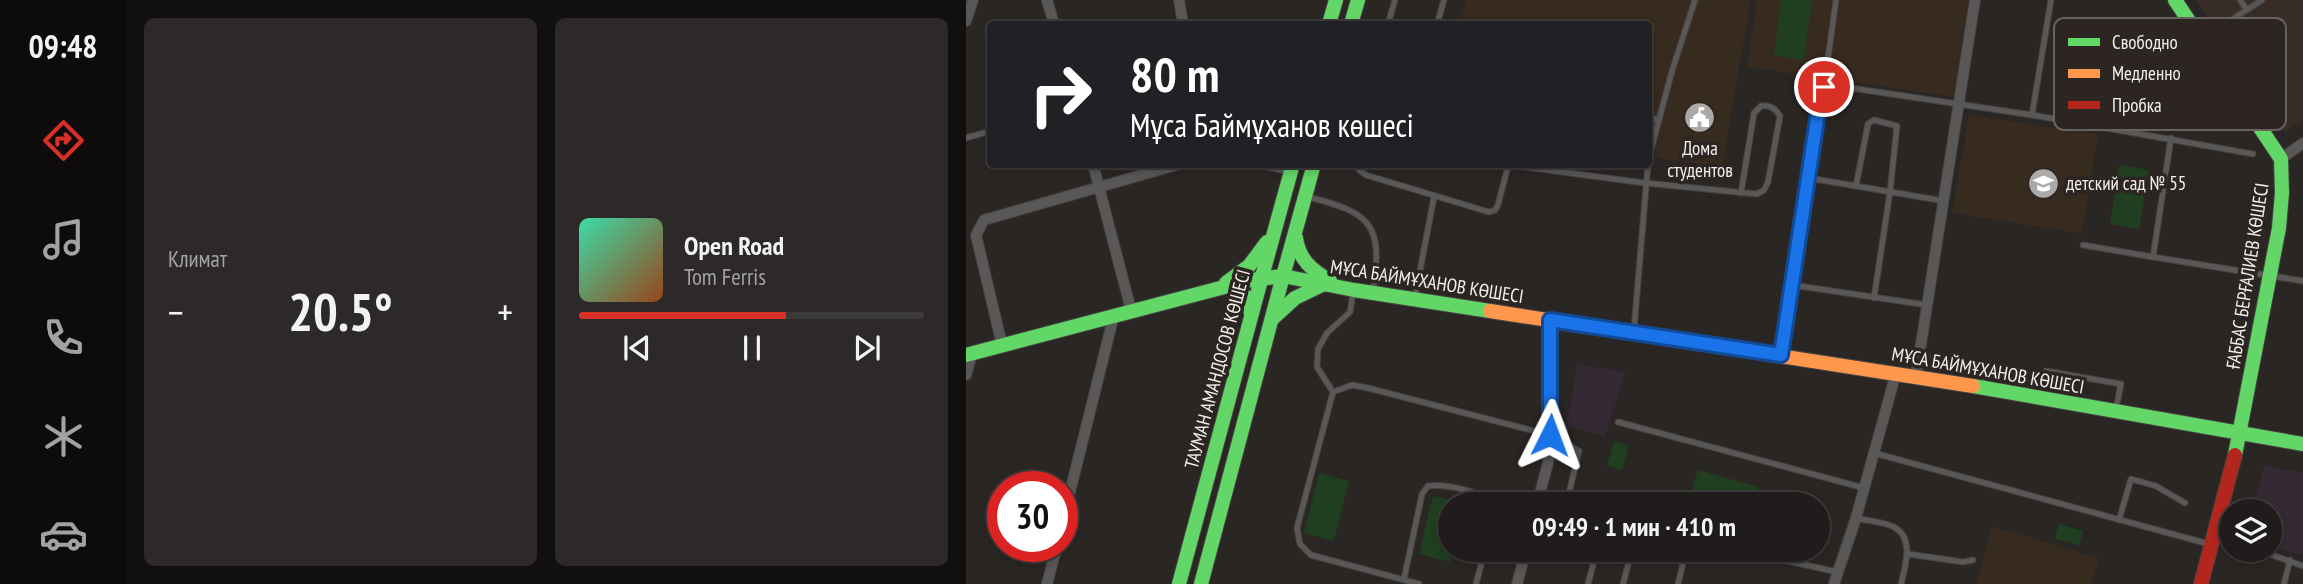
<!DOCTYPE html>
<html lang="ru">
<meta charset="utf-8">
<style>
body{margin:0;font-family:"PT Sans Narrow",sans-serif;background:#2d2928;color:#f1f3f6;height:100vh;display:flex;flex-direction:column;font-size:26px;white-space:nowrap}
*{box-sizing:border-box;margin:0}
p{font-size:23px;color:#a2a1a3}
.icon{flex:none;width:38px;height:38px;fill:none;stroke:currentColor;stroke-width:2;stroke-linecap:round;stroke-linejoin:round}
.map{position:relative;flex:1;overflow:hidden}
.details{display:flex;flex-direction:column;gap:18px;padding:18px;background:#120f0f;width:840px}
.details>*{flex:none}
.guide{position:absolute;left:21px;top:21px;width:665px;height:147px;border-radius:7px;box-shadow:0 4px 10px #0003,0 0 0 2px #3d3a3a;background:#202124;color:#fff;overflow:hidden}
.buttons{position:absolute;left:1253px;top:499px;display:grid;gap:14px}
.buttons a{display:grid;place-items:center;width:63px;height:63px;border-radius:50%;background:#201c1b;box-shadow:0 4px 10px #0003,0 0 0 2px #3d3a3a;font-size:35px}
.speed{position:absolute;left:21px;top:471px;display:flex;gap:14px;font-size:35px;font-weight:700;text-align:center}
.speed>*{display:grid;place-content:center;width:91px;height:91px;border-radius:50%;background:#201c1b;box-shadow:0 4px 10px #0003,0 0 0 2px #3d3a3a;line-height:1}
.speed .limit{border:10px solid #d22;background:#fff;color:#111}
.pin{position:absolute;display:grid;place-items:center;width:60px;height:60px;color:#fff;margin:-30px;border:4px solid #fff;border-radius:50%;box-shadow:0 2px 7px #0007}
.me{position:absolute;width:77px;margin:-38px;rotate:3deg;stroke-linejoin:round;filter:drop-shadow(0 0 5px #0008)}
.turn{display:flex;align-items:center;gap:24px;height:147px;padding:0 28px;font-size:32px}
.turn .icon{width:91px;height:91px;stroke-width:2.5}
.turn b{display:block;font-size:49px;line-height:60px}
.big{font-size:52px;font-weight:600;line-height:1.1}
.details .card{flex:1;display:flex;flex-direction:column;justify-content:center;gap:10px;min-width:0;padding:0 24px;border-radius:10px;background:#2d2928}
.song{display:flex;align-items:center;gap:21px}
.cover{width:84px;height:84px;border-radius:10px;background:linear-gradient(135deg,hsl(160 70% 55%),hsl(20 70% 35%))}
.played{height:7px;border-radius:4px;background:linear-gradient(90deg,#d93025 60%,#3d3a3a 60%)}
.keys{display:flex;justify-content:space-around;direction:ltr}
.heat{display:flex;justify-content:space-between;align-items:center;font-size:38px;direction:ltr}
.details .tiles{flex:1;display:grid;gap:18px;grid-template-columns:repeat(2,1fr)}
.trip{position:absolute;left:472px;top:492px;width:392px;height:70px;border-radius:35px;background:#201c1b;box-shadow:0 4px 10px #0003,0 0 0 2px #3d3a3a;font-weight:600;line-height:70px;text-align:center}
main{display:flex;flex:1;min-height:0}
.tabs{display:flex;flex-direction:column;width:126px;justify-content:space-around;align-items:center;background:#0d0b0b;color:#a2a1a3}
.tabs .icon{width:49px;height:49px}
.tabs .on{color:#d93025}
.tabs b{font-size:32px;color:#f1f3f6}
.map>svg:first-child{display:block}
.commercial{fill:#352933}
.built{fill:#382c27}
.education{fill:#372a1f}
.green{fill:#203f20}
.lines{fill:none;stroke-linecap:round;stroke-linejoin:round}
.lane-casing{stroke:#454241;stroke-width:7}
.street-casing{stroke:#454241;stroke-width:12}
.fast-casing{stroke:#454241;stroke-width:16}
.slow-casing{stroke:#454241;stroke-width:16}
.jam-casing{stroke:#454241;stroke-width:16}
.lane{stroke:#595857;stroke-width:5}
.street{stroke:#595857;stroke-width:10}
.fast{stroke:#63d668;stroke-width:14}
.slow{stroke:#ff974d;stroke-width:14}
.jam{stroke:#b3261e;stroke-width:14}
.route-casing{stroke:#114b97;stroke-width:18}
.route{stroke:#1a73e8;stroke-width:12}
.labels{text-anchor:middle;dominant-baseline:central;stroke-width:7;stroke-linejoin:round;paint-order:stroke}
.poi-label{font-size:19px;fill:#f3efed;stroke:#2c2522}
.street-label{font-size:19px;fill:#f3efed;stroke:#2c2522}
.key{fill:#2c2522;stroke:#68625f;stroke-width:2}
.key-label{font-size:19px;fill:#f3efed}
</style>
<main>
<nav class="tabs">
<b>09:48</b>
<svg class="icon on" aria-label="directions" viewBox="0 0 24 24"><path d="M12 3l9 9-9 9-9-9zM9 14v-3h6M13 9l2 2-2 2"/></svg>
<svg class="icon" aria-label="music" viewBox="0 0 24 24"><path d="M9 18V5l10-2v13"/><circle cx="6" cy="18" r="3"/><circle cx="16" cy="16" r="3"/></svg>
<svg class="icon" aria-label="phone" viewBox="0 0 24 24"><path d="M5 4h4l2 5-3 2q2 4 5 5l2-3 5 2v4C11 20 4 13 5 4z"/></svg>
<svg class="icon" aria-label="climate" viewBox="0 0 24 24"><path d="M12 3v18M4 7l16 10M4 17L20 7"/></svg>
<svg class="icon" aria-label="car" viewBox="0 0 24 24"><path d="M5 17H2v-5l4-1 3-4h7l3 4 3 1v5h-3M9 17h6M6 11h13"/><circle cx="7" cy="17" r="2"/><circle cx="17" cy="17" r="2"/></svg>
</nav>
<section class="details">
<div class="tiles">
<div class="card"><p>Климат</p>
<div class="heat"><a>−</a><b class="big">20.5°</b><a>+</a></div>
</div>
<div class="card">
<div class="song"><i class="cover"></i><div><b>Open Road</b><p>Tom Ferris</p></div></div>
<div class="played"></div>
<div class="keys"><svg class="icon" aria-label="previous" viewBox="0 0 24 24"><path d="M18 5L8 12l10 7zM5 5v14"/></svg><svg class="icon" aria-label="pause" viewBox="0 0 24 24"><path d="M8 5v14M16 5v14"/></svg><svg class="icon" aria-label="next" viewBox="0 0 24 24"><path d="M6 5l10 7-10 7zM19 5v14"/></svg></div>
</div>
</div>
</section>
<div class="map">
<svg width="1337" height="584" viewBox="0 0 1337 584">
<rect width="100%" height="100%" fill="#2a2624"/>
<g class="commercial">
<path d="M611 364 660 372 639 436 601 426Z"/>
<path d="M1298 465 1337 473V555L1304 547V511H1287Z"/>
</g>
<path class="built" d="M1230 0H1337V121L1319 132Z"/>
<g class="education">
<path d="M500 0H785L756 167 683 157 682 24H494Z"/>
<path d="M791 0H1002L989 97 781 67Z"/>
<path d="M1003 115 1132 134 1116 234 986 213Z"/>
<path d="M1026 526 1133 558 1125 584H1010Z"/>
</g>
<g class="green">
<path d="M815 0H846L838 60 808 56Z"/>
<path d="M1153 165 1183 170 1173 229 1144 224Z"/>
<path d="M648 441 663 446 656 470 641 466Z"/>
<path d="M732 470 793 487 788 504H736L723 500Z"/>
<path d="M353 473 383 481 368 541 338 533Z"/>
<path d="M467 496 498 503 485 504 486 550 484 562 453 554Z"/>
<path d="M1093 524 1117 531 1113 545 1089 539Z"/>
</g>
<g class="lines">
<defs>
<g id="lane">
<path d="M1274 0 1281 10"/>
<path d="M422 24 429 0"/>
<path d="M471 24 478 0"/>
<path d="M1236 39 1296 0"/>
<path d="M858 87 870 0"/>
<path d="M1066 115 1085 0"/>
<path d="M682 117 693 120"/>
<path d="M1126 125 1129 111 1136 106 1233 118 1279 111"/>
<path d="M0 138 24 131"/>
<path d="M1205 138 1187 257 1337 281"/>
<path d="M682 161 706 71 729 0"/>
<path d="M391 164 393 170 400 175 523 212 529 210 532 205 542 166"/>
<path d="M535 164 679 183 791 194 798 190 802 182 814 116C809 108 804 105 795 106L788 113 775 193"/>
<path d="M843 178 978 201"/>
<path d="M890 186 902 124 908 120 931 126 924 192 908 298"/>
<path d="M342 197C407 213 417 225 407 292"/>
<path d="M1117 245 1187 257"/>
<path d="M826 285 961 305"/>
<path d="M387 293 384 312 361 333 352 349 351 367 367 392 386 385 402 388 584 435 613 451 603 493"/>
<path d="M449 297 468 197"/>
<path d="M668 329 682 164"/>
<path d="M816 352 855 93 858 87 865 85 1066 115 1287 154"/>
<path d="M953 356 1017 366 1020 385"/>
<path d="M1080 371 1155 384 1150 409"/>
<path d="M367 392 331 528 334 544 345 555 453 584"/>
<path d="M652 422 898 488"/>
<path d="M908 453 1243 544"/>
<path d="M890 518C902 521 918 522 928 527 949 538 939 567 935 584"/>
<path d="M1153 520 1165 479 1190 486 1219 503"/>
<path d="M1251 538 1265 541"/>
<path d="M772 550 871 572"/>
<path d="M1292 550 1337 566"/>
<path d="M942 554 997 562 1007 560"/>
<path d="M438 579 456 494 462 486C481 484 514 491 528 504"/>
<path d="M510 584 519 550"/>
<path d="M622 584 631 550"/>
<path d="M657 584 666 550"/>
<path d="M712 584 719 555 723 550"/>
<path d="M1318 584 1324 560"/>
</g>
<g id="street">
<path d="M81 0 88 24"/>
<path d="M213 0 217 24"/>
<path d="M0 21 7 0"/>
<path d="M1315 159 1337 143"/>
<path d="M127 164 165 310"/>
<path d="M299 164 326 170"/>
<path d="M36 345 10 235 18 220 214 164"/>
<path d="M0 375 6 354"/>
<path d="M950 376 1009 0"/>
<path d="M571 504 582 463 585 408V320"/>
<path d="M96 524 148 315"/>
<path d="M81 584 91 546"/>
<path d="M551 584 560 550"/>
<path d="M868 584 890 518 930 373"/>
</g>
<g id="fast">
<path d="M1209 0 1315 159 1316 193 1313 228 1269 455"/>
<path d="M363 24 370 0"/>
<path d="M385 24 392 0"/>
<path d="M330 238C333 260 346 270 364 281"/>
<path d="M317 276 348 164"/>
<path d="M295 280 327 164"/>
<path d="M260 283 283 266 301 242"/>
<path d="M265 286 283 299 285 314"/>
<path d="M306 319 329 298 356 285"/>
<path d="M0 355 285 280 317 276 388 290 524 311"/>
<path d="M1007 386 1337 444"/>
<path d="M213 584 295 280"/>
<path d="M235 584 317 276"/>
</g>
<path id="slow" d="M524 311 1007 386"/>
<path id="jam" d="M1235 584 1269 455"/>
</defs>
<use href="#lane" class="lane-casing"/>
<use href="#street" class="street-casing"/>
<use href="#fast" class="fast-casing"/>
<use href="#slow" class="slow-casing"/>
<use href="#jam" class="jam-casing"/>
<use href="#lane" class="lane"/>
<use href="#street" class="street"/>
<use href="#fast" class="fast"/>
<use href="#slow" class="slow"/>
<use href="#jam" class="jam"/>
</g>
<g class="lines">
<defs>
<path id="route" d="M584 435V320L815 355 855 93 858 87"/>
</defs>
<use href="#route" class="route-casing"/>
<use href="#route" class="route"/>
</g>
<defs>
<symbol id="civic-disc" viewBox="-11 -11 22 22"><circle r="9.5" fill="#ada9a7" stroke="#2c2522"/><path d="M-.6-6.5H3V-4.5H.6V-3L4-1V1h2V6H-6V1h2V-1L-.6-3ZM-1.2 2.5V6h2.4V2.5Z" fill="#fff"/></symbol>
<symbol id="school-disc" viewBox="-11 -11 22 22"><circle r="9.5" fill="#ada9a7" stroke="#2c2522"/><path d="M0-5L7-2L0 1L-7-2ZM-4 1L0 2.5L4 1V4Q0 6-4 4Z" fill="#fff"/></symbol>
</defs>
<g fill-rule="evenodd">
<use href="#civic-disc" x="716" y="100" width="35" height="35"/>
<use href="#school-disc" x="1060" y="166" width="35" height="35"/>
</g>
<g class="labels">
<g class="poi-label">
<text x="734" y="148">Дома<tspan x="734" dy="22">студентов</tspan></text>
<text x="1100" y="183" text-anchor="start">детский сад № 55</text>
</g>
<g class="street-label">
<text transform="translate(1281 276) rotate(-81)">ҒАББАС БЕРҒАЛИЕВ КӨШЕСІ</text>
<text transform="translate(461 281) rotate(9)">МҰСА БАЙМҰХАНОВ КӨШЕСІ</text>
<text transform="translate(251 369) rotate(-75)">ТАУМАН АМАНДОСОВ КӨШЕСІ</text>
<text transform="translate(1022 370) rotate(10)">МҰСА БАЙМҰХАНОВ КӨШЕСІ</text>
</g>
</g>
<rect x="1088" y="18" width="232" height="112" rx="10" class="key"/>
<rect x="1102" y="38" width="32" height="8" fill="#63d668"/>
<rect x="1102" y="69" width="32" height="9" fill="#ff974d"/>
<rect x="1102" y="101" width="32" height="8" fill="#b3261e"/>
<g class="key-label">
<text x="1146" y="49">Свободно</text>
<text x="1146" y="80">Медленно</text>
<text x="1146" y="112">Пробка</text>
</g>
</svg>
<div class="buttons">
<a><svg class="icon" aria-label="layers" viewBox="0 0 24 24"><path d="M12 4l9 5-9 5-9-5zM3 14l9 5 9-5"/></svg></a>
</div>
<div class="speed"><div class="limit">30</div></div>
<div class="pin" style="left:858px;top:87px;background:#d93025"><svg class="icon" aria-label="arrive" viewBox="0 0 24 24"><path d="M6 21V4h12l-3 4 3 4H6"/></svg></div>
<svg class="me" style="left:584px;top:435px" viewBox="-20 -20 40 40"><path d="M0-17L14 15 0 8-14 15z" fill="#1a73e8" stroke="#fff" stroke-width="4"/></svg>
<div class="trip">09:49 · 1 мин · 410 m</div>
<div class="guide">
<div class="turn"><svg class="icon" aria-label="right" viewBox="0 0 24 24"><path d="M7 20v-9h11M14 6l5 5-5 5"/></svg><div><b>80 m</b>Мұса Баймұханов көшесі</div></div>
</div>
</div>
</main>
